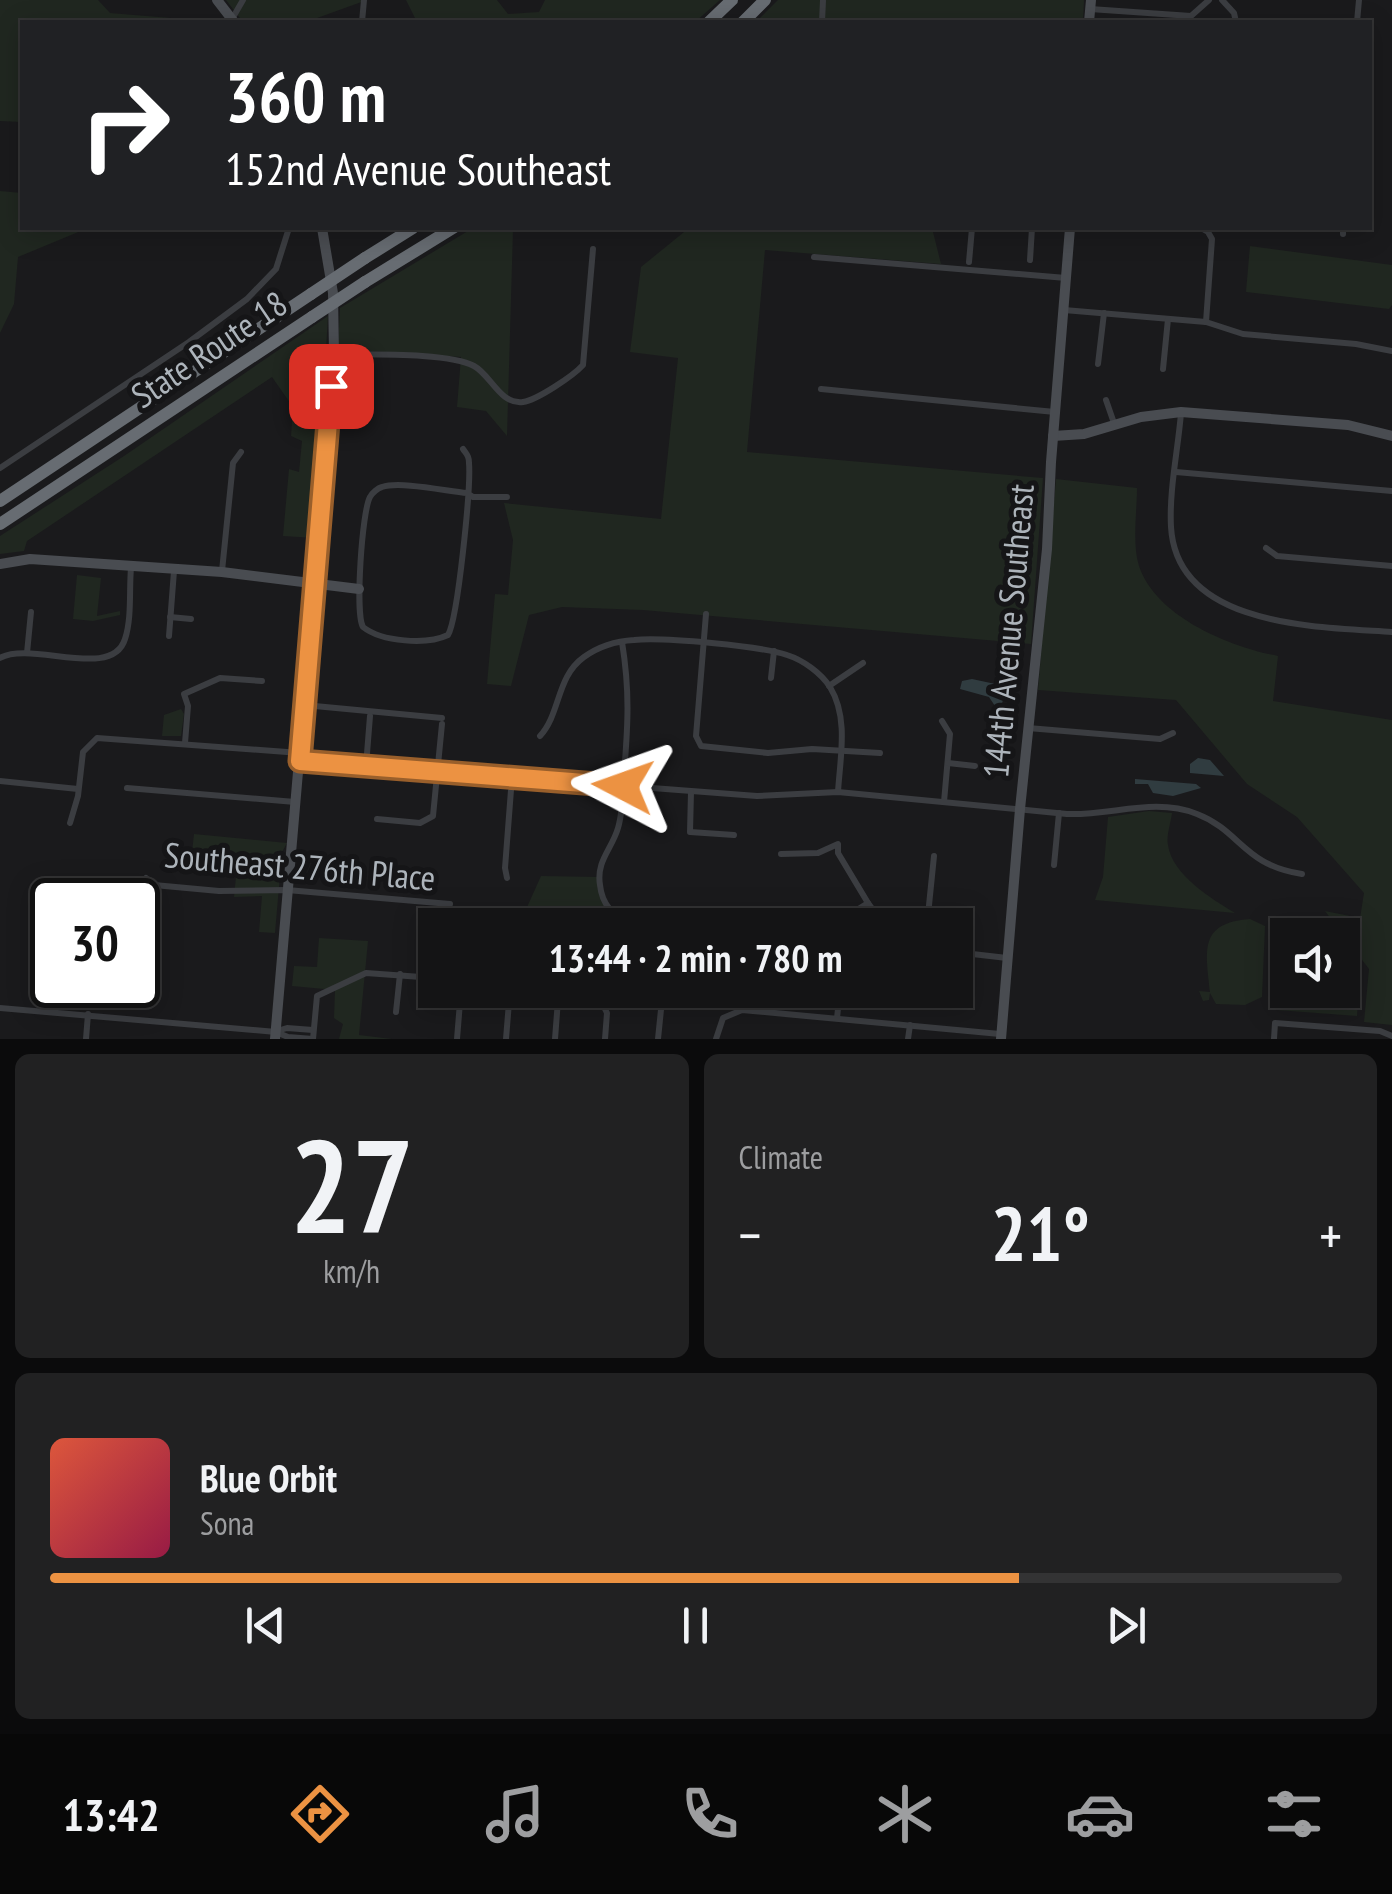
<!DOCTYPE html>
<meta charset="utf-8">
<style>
body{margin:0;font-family:"PT Sans Narrow",sans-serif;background:#212122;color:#f1f3f6;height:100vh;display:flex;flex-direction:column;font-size:38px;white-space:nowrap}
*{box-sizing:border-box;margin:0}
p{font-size:32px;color:#9d9ea0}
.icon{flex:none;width:55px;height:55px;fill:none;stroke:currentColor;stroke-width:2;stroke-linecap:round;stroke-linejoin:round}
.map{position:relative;height:1039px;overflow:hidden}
.side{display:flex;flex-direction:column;gap:15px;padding:15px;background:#0b0b0c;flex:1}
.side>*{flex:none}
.top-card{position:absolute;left:20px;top:20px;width:1352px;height:210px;border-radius:0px;box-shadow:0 5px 25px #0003,0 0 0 2px #333334;background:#202124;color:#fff;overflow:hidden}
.fabs{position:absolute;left:1270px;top:918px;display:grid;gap:20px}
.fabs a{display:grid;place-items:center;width:90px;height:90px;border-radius:0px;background:#141415;box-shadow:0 5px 25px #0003,0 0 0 2px #333334;font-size:50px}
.speed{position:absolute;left:30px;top:878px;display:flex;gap:20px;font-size:50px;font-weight:700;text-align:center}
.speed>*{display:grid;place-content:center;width:130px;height:130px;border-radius:50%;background:#141415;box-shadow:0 5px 25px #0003,0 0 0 2px #333334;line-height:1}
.speed .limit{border:5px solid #111;border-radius:15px;background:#fff;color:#111}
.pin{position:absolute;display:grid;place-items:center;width:85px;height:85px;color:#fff;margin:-42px;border-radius:20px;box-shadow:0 5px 15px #0006}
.me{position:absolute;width:110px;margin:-55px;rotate:274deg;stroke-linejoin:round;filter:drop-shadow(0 0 8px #0008)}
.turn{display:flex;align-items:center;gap:35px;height:210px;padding:0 40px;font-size:45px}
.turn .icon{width:130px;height:130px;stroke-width:2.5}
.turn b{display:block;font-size:70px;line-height:85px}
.big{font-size:75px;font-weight:600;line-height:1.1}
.side .tile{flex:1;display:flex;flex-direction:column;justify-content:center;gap:15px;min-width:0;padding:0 35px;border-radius:15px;background:#212122}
.side .dial{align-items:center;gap:0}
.dial b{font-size:130px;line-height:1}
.song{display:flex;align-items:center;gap:30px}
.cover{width:120px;height:120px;border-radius:15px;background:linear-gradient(135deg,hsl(10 70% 55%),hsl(340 70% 35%))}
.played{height:10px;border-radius:5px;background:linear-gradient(90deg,#ec9242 75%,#333334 75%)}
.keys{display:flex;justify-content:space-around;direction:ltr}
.heat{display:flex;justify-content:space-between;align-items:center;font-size:55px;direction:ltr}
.side .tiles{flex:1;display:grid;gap:15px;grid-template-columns:1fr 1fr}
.tile:last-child{grid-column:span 2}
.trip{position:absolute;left:418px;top:908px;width:555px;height:100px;border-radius:0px;background:#141415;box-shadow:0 5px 25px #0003,0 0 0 2px #333334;font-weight:600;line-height:100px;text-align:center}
.tabs{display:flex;height:160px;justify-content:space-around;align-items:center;background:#080808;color:#9d9ea0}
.tabs .icon{width:70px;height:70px}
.tabs .on{color:#ec9242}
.tabs b{font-size:45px;color:#f1f3f6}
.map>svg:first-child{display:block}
.green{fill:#202720}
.water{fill:#303c40}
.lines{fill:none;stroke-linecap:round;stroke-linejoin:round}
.street{stroke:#3b3d41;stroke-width:6}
.secondary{stroke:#494c51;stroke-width:10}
.highway{stroke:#676c72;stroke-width:12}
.highway-bridge{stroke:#676c72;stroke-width:12}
.route-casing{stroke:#995f2b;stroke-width:25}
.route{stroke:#ec9242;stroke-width:18}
.labels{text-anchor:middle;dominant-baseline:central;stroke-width:10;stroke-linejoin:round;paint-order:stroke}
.street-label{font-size:35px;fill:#adb4bb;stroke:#151517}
</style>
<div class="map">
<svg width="1392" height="1039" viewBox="0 0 1392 1039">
<rect width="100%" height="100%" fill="#1a1a1c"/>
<g class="green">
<path d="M0 0H98L110 13 219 22H22V122L0 121Z"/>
<path d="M226 0H367L306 22H243Z"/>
<path d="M406 0H497L508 14 539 12 545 0H720L695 22H417Z"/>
<path d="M778 0H1084L1083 22H756Z"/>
<path d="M0 191 22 193V228H88L18 257 14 304 0 333Z"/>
<path d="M473 228H516L513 230 507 436 486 411 457 407 461 357 338 349 340 308Z"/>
<path d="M689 228H932L941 264 765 250 747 452 1043 478 1031 644 643 610 562 607 529 615 511 686 487 684 495 594 508 595 513 540 504 503 661 519 678 358 630 352 641 267Z"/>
<path d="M1250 246 1392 265V305L1389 309 1246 292Z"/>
<path d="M328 316 315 538 283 536 289 469 299 472 302 441 291 436 293 407 272 377 39 533 27 541 24 551 0 554V536L124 456Z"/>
<path d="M1056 479 1137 488C1137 512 1132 544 1139 566 1156 617 1230 647 1278 656L1273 701 1392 720V1025L1364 1022 1369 969 1325 911 1360 918 1364 893 1297 817 1247 784 1176 700 1038 690Z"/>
<path d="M77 575 101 578 97 616 120 611V615L93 621 73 619Z"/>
<path d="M181 709 184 714 181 736H162L164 715Z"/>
<path d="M1149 811 1172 813C1171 822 1166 836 1168 845 1172 875 1212 899 1235 913L1095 900 1103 877 1108 817Z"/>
<path d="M194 834 287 843 282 852 275 933 259 932 262 896 234 897 238 856 192 852Z"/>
<path d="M541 876 599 877 606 903 629 925H519Z"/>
<path d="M1250 919 1265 926 1262 997 1245 1005 1216 1004 1210 993 1209 1000 1203 1001 1199 991 1210 992C1206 951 1198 923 1250 919Z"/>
<path d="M319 938 368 941 359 1035 392 1039H339L343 1024 334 1018 335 990 292 986 294 966 317 967Z"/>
<path d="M1279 971H1287L1288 990H1342L1343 975 1359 977 1357 1016 1277 1010Z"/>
</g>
<g class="water">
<path d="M972 679 1000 685 995 693 1003 699 1002 704 995 706 989 697 960 689 962 681Z"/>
<path d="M1198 758 1210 760 1224 776 1190 773V764Z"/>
<path d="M1135 779 1196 784 1201 788 1173 796 1153 793 1148 784H1135Z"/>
</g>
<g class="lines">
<g class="street">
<path d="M1222 0 1234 13 1236 22"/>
<path d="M1090 9 1191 16 1209 0"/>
<path d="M232 19 243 0"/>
<path d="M362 22 364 0"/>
<path d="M822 22 823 0"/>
<path d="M1357 22 1359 0"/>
<path d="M1201 228 1208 232 1212 239 1206 322"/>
<path d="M1343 234V228"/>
<path d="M814 257 1066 278"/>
<path d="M1030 260 1032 228"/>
<path d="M969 262 972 228"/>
<path d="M1064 310 1206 322 1243 334 1356 344 1392 351"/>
<path d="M334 354C366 355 448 352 474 366 491 375 500 405 523 402 537 400 573 376 583 365L593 249"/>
<path d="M1098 364 1104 313"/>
<path d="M1163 369 1168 319"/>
<path d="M821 389 1055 412"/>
<path d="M1106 400 1115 426"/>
<path d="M1181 413C1178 450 1169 490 1171 527 1177 628 1320 627 1392 632"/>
<path d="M463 449C467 455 469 456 469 463 471 487 458 618 448 635 427 645 382 642 363 627 355 614 362 511 370 497 372 493 378 488 382 487 400 481 446 491 467 493L473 497H507"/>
<path d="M0 468 189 342 247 299 276 269 289 228"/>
<path d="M1176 472 1392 491"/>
<path d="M1266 548 1277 556 1392 566"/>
<path d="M222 571 233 463 241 452"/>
<path d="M706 614 696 736 701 746 768 753 812 749 880 753"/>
<path d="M170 617 191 619"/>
<path d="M169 636 174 571"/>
<path d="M622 642C630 691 628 725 624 774 623 791 623 811 618 828 612 849 596 861 600 885 602 905 615 918 633 925"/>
<path d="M27 653 31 612"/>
<path d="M0 658C31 640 112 681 125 639 132 618 129 590 131 568"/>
<path d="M771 678 774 651"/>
<path d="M829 686 863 663"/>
<path d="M304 705 442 718"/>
<path d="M942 721 950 734 944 802"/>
<path d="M1028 728 1160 739 1173 733"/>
<path d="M540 736C561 713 556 677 584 657 598 647 617 641 634 640 663 637 761 646 787 655 803 660 821 673 830 687 849 718 840 758 838 792"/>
<path d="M185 743 188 706 184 694 220 678 262 681"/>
<path d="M300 761 757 796 838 792 1067 814C1111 816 1154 797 1197 814 1241 831 1243 865 1302 874"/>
<path d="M948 763 975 766"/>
<path d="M366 766 370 716"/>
<path d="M0 781 78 789"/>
<path d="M127 788 295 802"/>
<path d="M691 792 690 832 734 835"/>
<path d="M377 819 420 823 433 816 442 724"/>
<path d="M70 823 78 796 83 752 97 738 300 753"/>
<path d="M781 854 818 853 838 844V853L868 903"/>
<path d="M1054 865 1059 813"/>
<path d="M146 878 154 885 219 891 287 890 450 904"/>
<path d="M507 878 505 868 512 777"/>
<path d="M687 925 688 913"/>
<path d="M763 925V923"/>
<path d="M833 925 868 903 884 925"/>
<path d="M927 925 934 856"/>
<path d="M955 952 1007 958"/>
<path d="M510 996 603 1005 607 1013 605 1039"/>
<path d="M0 1008 276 1032 288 1037 313 1039"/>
<path d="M396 1012 400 974"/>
<path d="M837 1018 840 990"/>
<path d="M277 1031 287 1028 313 1030"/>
<path d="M86 1039 88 1014"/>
<path d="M313 1039 317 996 366 973 435 978"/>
<path d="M457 1039 461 990"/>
<path d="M506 1039 510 990"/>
<path d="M555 1039 558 1000"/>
<path d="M658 1039 663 990"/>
<path d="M716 1039 723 1018 742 1010 1000 1034"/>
<path d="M908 1039 910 1025"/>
<path d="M1274 1039 1275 1023 1380 1031 1392 1036"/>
</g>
<g class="secondary">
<path d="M217 0 234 22"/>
<path d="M1089 22 1091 0"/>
<path d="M1053 436 1084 434 1141 417 1181 412 1348 425 1392 436"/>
<path d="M0 564 30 559 222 572 359 589"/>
<path d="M275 1039 334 354 333 293 322 228"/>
<path d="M1001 1039 1020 809 1047 549 1051 462 1070 228"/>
</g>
<g class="highway">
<path d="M709 22 732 0"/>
<path d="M743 22 765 0"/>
<path d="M365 258 413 228"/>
<path d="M365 282 453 228"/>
<path d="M0 501 311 294"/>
<path d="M0 524 312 317"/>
</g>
<g class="highway-bridge">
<path d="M311 294 365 258"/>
<path d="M312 317 365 282"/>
</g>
</g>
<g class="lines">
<defs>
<path id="route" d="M331 386 300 761 623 786"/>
</defs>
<use href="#route" class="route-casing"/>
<use href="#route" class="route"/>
</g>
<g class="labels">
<g class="street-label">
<text transform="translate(209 349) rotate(-34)">State Route 18</text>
<text transform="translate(1008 631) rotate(-85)">144th Avenue Southeast</text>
<text transform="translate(300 866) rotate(5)">Southeast 276th Place</text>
</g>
</g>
</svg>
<div class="fabs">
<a><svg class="icon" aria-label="sound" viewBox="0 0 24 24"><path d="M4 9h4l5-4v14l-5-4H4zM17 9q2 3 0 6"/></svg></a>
</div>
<div class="speed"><div class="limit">30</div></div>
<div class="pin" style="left:331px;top:386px;background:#d93025"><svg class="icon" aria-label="arrive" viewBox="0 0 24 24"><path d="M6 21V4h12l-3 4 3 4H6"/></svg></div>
<svg class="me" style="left:623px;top:786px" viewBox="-20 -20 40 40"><path d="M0-17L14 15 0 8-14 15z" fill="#ec9242" stroke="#fff" stroke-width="4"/></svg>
<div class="trip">13:44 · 2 min · 780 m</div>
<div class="top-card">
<div class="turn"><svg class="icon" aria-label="right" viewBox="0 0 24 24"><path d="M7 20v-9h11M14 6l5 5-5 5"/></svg><div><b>360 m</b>152nd Avenue Southeast</div></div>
</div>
</div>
<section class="side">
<div class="tiles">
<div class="tile dial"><b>27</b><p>km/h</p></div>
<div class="tile"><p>Climate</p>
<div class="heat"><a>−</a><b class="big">21°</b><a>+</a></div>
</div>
<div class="tile">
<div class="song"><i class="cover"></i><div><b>Blue Orbit</b><p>Sona</p></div></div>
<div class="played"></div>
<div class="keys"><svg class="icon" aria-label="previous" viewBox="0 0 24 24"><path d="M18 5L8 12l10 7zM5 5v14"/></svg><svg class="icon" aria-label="pause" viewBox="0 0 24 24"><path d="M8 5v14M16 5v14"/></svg><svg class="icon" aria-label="next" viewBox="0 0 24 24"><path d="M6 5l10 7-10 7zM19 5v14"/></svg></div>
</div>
</div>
</section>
<nav class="tabs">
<b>13:42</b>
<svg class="icon on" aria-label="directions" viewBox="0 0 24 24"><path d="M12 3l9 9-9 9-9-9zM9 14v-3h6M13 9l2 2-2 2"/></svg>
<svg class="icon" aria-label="music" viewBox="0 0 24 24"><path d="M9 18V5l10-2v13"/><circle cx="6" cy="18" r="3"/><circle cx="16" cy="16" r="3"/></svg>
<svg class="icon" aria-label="phone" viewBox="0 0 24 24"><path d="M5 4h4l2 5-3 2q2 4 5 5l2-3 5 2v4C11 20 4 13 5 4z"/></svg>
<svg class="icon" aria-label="climate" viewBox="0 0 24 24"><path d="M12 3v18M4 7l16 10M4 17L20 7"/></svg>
<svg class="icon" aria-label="car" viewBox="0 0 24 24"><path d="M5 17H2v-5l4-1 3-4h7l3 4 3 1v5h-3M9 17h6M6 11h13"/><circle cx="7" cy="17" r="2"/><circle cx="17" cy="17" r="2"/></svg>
<svg class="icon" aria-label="filters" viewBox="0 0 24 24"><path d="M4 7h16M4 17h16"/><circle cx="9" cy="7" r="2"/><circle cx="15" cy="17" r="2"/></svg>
</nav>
